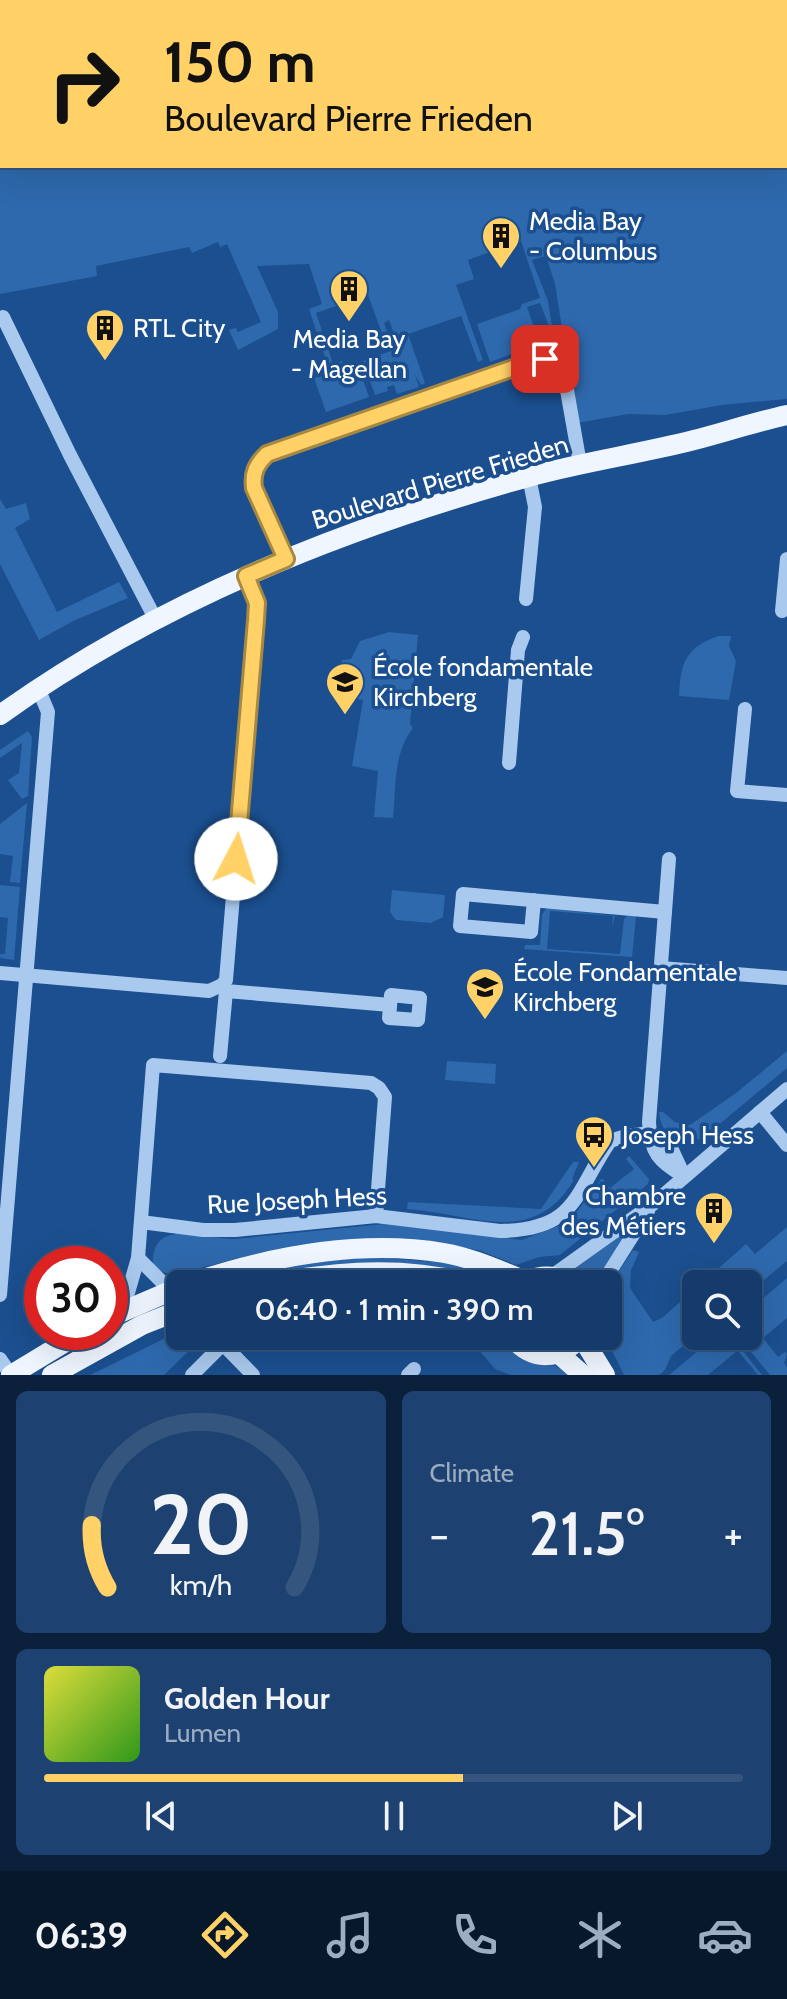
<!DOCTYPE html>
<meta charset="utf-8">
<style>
body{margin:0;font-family:Cabin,sans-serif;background:#1d4271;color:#f1f3f6;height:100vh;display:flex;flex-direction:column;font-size:30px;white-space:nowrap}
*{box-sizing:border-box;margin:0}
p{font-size:26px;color:#9dadc1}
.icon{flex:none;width:44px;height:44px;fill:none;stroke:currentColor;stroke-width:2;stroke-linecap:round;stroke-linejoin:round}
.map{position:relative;height:1375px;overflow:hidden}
.panel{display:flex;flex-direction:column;gap:16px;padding:16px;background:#0b203b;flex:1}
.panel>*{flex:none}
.banner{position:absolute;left:0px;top:0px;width:788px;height:168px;box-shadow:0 8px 32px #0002,0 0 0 2px #33557e;background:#ffd166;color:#111;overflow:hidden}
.fabs{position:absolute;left:682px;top:1270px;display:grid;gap:16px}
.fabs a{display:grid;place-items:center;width:80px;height:80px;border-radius:12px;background:#143b6b;box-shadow:0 8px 32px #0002,0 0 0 2px #33557e;font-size:40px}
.speed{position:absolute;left:24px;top:1246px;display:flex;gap:16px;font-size:40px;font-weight:700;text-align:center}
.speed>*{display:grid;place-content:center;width:104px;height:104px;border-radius:50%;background:#143b6b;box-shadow:0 8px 32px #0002,0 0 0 2px #33557e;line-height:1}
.speed .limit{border:12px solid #d22;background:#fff;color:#111}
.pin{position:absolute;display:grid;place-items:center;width:68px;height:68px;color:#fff;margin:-34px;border-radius:16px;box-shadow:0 4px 12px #0006}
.me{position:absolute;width:88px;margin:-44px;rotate:5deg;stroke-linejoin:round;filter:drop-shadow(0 0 6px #0008)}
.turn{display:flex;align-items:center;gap:28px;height:168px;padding:0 32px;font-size:36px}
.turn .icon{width:104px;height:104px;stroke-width:2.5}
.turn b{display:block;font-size:56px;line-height:68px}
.big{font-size:60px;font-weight:600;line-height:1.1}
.panel .widget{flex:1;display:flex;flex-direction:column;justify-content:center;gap:12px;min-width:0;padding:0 28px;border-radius:12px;background:#1d4271}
.panel .dial{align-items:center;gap:0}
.dial svg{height:208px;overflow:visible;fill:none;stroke:#33557e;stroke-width:7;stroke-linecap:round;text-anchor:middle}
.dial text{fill:#f1f3f6;stroke:none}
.song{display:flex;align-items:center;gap:24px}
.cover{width:96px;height:96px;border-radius:12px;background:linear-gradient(135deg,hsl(60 70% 55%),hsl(110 70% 35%))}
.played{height:8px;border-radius:4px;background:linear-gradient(90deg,#ffd166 60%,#33557e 60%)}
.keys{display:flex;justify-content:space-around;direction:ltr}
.heat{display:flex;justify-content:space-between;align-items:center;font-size:44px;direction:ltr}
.panel .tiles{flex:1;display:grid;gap:16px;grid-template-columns:1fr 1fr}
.widget:last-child{grid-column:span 2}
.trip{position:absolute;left:166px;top:1270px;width:456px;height:80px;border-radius:12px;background:#143b6b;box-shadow:0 8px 32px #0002,0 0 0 2px #33557e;font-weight:600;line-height:80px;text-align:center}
.tab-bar{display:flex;height:128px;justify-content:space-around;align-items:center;background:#08182b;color:#9dadc1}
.tab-bar .icon{width:56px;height:56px}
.tab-bar .current{color:#ffd166}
.tab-bar b{font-size:36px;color:#f1f3f6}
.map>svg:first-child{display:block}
.green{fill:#2e69ad;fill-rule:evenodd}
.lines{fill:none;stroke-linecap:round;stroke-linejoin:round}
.minor{stroke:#a9c9ee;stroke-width:14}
.major{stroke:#f0f6ff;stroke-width:20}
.route-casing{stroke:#a68842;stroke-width:20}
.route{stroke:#ffd166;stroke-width:14}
.labels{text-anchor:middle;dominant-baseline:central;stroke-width:7;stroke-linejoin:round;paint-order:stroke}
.poi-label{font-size:26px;fill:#fff;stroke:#1b4f8f;text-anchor:start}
.street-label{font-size:26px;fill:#fff;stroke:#1b4f8f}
</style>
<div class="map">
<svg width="787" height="1375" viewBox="0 0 787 1375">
<rect width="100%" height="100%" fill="#1b4f8f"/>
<g class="green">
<path d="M0 0H787V399L722 405 665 415 628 414 577 423 555 284 546 256 532 260 548 301 554 339 540 303 527 307 540 344 490 362 477 324 520 309 522 304 540 298 521 241 468 260 474 279 456 285 483 360 478 362 461 316 408 334 425 383 421 385 415 375 419 387 397 394 394 385 387 387 388 391 375 395 363 361 399 348 389 320 384 323 389 338 384 339 368 295 316 313 333 364 342 361 343 364 329 369 309 309 322 304 309 264 257 266 278 312V329L238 350 229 330 236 328 238 332 261 322 227 244 220 247 218 242 192 253 189 247 96 266 97 276 0 294ZM2 2H786V166H2Z"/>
<path d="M357 363 369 397 326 412 314 378Z"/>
<path d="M0 499 6 509 26 503 30 519 15 528 57 612 119 582 128 598 73 621 39 640 0 564Z"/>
<path d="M389 632 418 635 410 724 413 728C393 754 396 787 393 818L374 817 378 771 352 766 363 700 350 698 351 680 341 679 342 660 351 659 360 641Z"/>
<path d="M718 636H731L729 646 736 661 729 700 679 696C681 663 684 649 718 636Z"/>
<path d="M28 731 32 737 28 796 22 799 8 780 19 773 22 743 0 758V750Z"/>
<path d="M27 803 20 883 10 882 13 856 0 854V824Z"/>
<path d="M0 885 20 887 14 960 0 958V954H5L8 918 0 917Z"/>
<path d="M392 890 445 895 443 917 431 923 396 920 390 912Z"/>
<path d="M547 908 615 916 612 928 613 916 550 911 547 949 620 954 624 919 627 916H636L632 957 524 949 525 945H540L542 914Z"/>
<path d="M787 1051V1068L704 1137C681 1148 661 1137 659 1112H663L675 1122 690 1125 736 1093Z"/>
<path d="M447 1061 496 1064 495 1084 445 1080Z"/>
<path d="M629 1156 649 1179 648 1184 560 1255 539 1257 516 1265 481 1251 440 1243H319L264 1252 172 1275 158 1270 153 1264C152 1216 203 1240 235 1239L384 1224 522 1240 569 1222 602 1178 610 1188 634 1169 626 1159Z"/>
<path d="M573 1162H579L572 1179 574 1180C532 1249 472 1213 407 1209L408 1202 541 1209Z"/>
<path d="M627 1226H632L594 1284H583L568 1274Z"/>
<path d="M787 1227V1261L748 1293V1284H701L746 1244 755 1254Z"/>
<path d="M633 1250 639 1252 631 1270 630 1288 653 1322 662 1318 696 1288V1335L671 1356 665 1370 659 1375H624L605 1336H608V1288Z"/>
<path d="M372 1257 449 1263 484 1274 478 1280 263 1278 239 1284H205L293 1264Z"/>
<path d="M787 1278V1318L763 1338 778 1357 785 1352 787 1354 784 1363 787 1367V1375H770L738 1336H748V1311Z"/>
<path d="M180 1331V1336H196L200 1340 164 1375H90Z"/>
<path d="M467 1336H505L534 1362 556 1366 569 1375H511L495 1369Z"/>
<path d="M716 1336H731L762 1375H758L733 1345 737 1351 708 1375H669Z"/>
</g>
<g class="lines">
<g class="minor">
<path d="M3 317 70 455 156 620"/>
<path d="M286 559 254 488V471L267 454 533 361H554L564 373 580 464"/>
<path d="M526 599 535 507 529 477"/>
<path d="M782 611 787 559"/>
<path d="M745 709 737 791 787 795"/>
<path d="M509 763 518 650 523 637"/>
<path d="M669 859 649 1122C650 1152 659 1162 684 1176"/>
<path d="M534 900 531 932 460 926 463 894C531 900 598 906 665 912"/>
<path d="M661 968 787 978"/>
<path d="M0 973 209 991 222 985 226 980 256 620 255 594 246 576"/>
<path d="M222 985 226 991 390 1005"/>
<path d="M391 995 420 998 418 1020 389 1018Z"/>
<path d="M220 1056 226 991"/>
<path d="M760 1112 787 1145"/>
<path d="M141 1222 203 1230H235L376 1216 500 1231C577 1230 574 1194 610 1141L626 1136 650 1133 672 1150 684 1176"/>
<path d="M138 1258 170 1290"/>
<path d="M552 1276 653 1204 787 1089"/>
<path d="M602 1284 648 1211"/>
<path d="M0 1295 48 712 38 688"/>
<path d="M123 1310 138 1258 153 1065 371 1083 379 1088 385 1097 376 1216"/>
<path d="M215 1336 253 1375"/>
<path d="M0 1359 11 1375"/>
<path d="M192 1375 223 1344"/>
<path d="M408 1375 414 1369"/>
</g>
<g class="major">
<path d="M0 715C158 602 341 529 528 477 582 462 639 454 694 440 725 432 755 422 787 415"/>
<path d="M188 1284C268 1257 359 1239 444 1253 473 1258 500 1271 526 1281"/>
<path d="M264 1284C334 1272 401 1265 471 1284"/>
<path d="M523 1284C539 1274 554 1274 570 1284"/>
<path d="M110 1317 180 1287"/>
<path d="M512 1336C530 1363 563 1360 581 1336"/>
<path d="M581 1336 605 1375"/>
<path d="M559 1354 583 1375"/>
<path d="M11 1375 82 1332"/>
<path d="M52 1375 142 1325 180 1310"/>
</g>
</g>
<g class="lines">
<defs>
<path id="route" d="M236 859 256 620 257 603 246 576 286 559 254 488C252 473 256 465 267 454L533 361 545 359"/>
</defs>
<use href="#route" class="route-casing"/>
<use href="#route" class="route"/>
</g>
<defs>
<symbol id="building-pin" viewBox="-11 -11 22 30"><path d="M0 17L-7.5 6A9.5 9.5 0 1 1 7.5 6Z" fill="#ffd166" stroke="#1b4f8f"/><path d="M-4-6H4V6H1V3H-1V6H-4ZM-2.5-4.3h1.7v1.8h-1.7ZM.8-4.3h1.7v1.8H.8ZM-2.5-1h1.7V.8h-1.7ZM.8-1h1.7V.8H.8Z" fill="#111"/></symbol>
<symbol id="school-pin" viewBox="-11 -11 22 30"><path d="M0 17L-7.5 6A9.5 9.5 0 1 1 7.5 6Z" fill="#ffd166" stroke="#1b4f8f"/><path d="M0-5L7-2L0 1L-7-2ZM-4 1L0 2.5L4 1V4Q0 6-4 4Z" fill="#111"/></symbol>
<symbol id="bus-pin" viewBox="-11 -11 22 30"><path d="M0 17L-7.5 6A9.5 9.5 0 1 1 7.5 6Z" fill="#ffd166" stroke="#1b4f8f"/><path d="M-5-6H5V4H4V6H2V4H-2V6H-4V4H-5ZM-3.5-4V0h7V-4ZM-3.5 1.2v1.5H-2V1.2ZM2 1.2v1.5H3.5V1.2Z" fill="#111"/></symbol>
</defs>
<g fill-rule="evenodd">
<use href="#building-pin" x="479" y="214" width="44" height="60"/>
<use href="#building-pin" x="327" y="267" width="44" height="60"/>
<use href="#building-pin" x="83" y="306" width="44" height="60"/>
<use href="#school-pin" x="323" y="660" width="44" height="60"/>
<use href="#school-pin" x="463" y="965" width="44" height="60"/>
<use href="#bus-pin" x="572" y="1113" width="44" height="60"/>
<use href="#building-pin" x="692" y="1189" width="44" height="60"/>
</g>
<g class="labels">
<g class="poi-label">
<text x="529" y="221">Media Bay<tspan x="529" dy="30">- Columbus</tspan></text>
<text x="133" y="328">RTL City</text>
<text x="349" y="339" text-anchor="middle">Media Bay<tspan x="349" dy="30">- Magellan</tspan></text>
<text x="373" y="667">École fondamentale<tspan x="373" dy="30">Kirchberg</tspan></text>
<text x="513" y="972">École Fondamentale<tspan x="513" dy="30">Kirchberg</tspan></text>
<text x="622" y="1135">Joseph Hess</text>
<text x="686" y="1196" text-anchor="end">Chambre<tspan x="686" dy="30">des Métiers</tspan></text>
</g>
<g class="street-label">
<text transform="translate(440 482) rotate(-17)">Boulevard Pierre Frieden</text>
<text transform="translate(297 1200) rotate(-3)">Rue Joseph Hess</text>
</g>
</g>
</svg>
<div class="fabs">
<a><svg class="icon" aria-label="search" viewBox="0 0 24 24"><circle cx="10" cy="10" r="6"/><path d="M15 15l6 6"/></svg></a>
</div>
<div class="speed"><div class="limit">30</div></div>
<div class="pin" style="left:545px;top:359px;background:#d93025"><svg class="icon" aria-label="arrive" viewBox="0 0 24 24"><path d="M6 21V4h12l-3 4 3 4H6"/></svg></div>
<svg class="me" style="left:236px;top:859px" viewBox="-20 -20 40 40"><circle r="19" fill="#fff"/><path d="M0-13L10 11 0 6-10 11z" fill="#ffd166"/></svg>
<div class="trip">06:40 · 1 min · 390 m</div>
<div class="banner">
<div class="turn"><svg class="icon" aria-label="right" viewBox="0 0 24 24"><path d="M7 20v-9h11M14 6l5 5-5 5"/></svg><div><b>150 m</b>Boulevard Pierre Frieden</div></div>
</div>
</div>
<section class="panel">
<div class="tiles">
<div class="widget dial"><svg viewBox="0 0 100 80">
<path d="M14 69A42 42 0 1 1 86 69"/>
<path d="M14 69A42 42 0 0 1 8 45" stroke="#ffd166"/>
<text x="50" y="56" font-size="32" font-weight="700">20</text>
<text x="50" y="72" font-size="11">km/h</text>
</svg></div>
<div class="widget"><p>Climate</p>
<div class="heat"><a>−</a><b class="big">21.5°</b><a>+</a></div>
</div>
<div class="widget">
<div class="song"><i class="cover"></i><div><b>Golden Hour</b><p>Lumen</p></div></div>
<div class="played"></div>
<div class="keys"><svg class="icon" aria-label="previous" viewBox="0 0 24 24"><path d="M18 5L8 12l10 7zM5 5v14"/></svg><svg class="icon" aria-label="pause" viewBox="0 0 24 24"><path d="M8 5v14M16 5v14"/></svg><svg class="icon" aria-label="next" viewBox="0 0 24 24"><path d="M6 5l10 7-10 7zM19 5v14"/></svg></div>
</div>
</div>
</section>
<nav class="tab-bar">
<b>06:39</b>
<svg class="icon current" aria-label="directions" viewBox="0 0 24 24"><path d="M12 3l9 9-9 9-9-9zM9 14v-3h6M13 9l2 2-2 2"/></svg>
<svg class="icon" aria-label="music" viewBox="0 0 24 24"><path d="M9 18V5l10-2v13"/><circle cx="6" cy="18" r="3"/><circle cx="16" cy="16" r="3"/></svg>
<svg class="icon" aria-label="phone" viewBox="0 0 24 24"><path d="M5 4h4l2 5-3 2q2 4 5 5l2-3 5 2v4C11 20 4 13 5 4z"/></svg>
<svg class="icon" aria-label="climate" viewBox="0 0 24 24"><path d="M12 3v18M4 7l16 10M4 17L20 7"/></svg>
<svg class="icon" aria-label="car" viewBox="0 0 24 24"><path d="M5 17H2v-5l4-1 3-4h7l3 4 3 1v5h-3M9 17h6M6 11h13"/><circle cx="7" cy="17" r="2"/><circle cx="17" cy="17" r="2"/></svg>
</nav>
